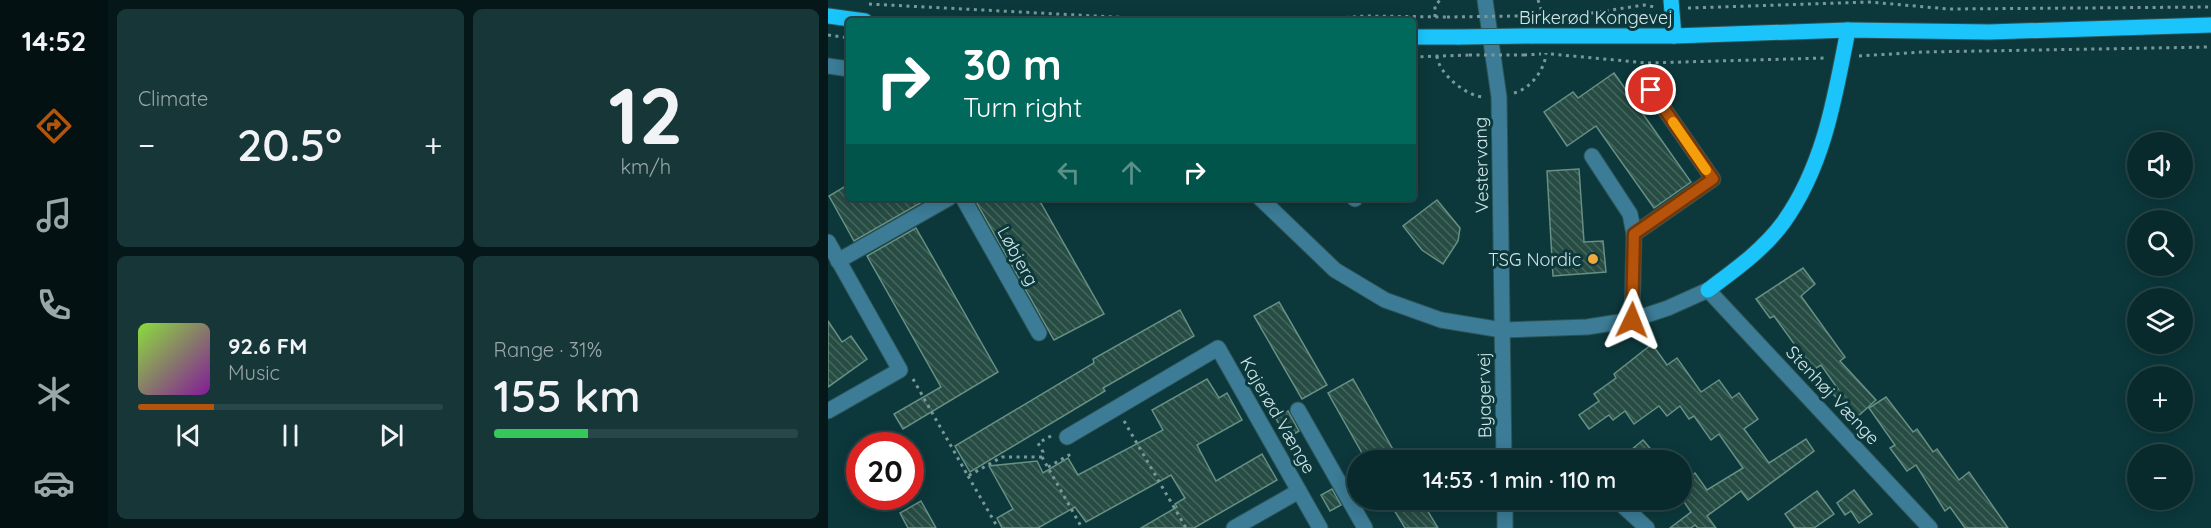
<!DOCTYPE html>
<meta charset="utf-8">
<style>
body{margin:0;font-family:Quicksand,sans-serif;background:#173638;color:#f1f3f6;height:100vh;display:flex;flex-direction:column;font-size:22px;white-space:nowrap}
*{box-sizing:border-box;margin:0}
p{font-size:20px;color:#99a7a9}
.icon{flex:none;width:33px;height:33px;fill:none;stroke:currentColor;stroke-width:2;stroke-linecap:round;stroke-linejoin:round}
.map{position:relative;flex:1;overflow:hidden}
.drawer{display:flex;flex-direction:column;gap:9px;padding:9px;background:#051718;width:720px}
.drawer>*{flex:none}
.top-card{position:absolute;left:18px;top:18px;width:570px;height:183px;border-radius:6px;box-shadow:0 3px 15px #0003,0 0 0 2px #294648;background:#00695c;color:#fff;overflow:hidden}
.buttons{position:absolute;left:1299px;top:132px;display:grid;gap:12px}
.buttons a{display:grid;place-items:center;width:66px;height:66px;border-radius:50%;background:#092a2c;box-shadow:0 3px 15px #0003,0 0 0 2px #294648;font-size:30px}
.speed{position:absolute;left:18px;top:432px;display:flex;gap:12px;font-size:30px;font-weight:700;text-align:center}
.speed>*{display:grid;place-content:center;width:78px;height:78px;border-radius:50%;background:#092a2c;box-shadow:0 3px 15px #0003,0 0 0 2px #294648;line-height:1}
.speed .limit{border:9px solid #d22;background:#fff;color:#111}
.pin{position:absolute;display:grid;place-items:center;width:51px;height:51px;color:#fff;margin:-26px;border:3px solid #fff;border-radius:50%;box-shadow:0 2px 6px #0007}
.me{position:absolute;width:66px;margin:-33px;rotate:2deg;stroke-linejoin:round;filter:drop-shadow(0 0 4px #0008)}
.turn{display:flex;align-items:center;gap:21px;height:126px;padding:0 18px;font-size:27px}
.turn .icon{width:78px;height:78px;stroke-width:2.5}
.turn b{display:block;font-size:42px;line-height:51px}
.lanes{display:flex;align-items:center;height:57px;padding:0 18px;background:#0003;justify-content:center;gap:30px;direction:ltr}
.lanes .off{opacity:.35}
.big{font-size:45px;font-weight:600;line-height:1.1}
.drawer .widget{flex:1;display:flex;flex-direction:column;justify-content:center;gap:9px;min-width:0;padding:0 21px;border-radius:9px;background:#173638}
.drawer .dial{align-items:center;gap:0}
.dial b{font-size:78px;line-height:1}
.song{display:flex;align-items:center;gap:18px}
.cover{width:72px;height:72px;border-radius:9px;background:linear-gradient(135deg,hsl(90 70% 55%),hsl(290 70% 35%))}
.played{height:6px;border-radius:3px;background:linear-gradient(90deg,#b45309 25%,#294648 25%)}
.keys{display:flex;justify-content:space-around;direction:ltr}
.heat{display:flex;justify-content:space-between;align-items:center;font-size:33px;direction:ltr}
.charge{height:9px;border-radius:4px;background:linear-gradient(90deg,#34c759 31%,#294648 0)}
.drawer .tiles{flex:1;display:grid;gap:9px;grid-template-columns:repeat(2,1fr)}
.trip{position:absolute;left:519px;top:450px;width:345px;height:60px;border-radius:30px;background:#092a2c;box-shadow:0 3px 15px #0003,0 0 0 2px #294648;font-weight:600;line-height:60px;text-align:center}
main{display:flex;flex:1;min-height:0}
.menu{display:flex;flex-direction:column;width:108px;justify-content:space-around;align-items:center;background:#041112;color:#99a7a9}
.menu .icon{width:42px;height:42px}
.menu .on{color:#b45309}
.menu b{font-size:27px;color:#f1f3f6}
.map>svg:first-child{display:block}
.building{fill:url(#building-back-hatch);stroke:#689085;stroke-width:1.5}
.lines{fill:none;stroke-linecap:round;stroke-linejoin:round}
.minor-casing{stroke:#2c5457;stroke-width:17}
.major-casing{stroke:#2c5457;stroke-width:17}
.path{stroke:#78989a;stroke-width:3;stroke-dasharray:3 4.5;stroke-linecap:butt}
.minor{stroke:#3c7c96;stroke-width:15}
.major{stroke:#1bc5fc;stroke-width:15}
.major-bridge-casing{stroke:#2c5457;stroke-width:17;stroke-linecap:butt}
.path-bridge{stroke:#78989a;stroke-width:3;stroke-dasharray:3 4.5;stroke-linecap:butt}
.major-bridge{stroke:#1bc5fc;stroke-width:15}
.route-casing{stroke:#753606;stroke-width:15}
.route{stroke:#b45309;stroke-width:10}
.slow{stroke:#f59e0b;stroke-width:10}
.poi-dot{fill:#eea83c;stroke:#0c383b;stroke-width:2}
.labels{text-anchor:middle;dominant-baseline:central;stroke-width:6;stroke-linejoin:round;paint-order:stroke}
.street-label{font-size:18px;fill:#d2e7e9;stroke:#0c383b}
.poi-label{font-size:18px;fill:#d2e7e9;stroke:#0c383b;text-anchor:end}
</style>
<main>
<nav class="menu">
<b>14:52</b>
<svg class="icon on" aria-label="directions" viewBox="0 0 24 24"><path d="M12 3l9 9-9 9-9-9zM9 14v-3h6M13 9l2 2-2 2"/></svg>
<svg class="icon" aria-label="music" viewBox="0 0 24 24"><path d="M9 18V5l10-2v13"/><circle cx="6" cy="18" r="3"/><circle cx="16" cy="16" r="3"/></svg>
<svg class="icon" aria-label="phone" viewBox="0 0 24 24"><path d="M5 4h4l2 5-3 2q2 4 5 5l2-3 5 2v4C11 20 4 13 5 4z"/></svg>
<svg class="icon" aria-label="climate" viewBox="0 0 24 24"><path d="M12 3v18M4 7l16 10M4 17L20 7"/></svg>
<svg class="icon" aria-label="car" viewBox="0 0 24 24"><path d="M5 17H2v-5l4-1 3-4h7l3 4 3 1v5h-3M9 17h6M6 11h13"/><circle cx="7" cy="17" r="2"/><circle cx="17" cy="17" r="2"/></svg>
</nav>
<section class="drawer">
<div class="tiles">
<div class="widget"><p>Climate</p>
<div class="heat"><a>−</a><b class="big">20.5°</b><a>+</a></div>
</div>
<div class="widget dial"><b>12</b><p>km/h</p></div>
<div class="widget">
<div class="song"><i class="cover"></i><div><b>92.6 FM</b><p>Music</p></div></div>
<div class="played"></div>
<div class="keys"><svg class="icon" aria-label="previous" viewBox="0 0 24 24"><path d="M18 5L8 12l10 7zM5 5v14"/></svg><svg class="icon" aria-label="pause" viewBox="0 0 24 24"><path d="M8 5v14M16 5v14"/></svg><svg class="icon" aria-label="next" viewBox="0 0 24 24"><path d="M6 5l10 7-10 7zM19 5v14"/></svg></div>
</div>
<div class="widget"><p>Range · 31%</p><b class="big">155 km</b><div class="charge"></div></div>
</div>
</section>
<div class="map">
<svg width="1383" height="528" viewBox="0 0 1383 528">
<defs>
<pattern id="building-back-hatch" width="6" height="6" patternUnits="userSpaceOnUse" patternTransform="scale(1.5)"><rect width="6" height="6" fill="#264c43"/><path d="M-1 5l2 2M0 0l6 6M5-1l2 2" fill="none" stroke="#45665e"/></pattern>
</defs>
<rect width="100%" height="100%" fill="#0c383b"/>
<g class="building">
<path d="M786 73 863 182 826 208 768 126 739 146 716 112 745 92 750 98Z"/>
<path d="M751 169 756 242 775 241 778 272 725 276 719 171Z"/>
<path d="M21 184V198H101L26 241 1 196Z"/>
<path d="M146 198H210L276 314 226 340Z"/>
<path d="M609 200 632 228 630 241 615 264 594 250 575 226Z"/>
<path d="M88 228 170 372 75 429 66 414 113 387 39 256Z"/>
<path d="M975 268 987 284 973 296 1017 357 1012 361 1048 400 1028 418 1005 394 1010 389 993 365 985 370 946 316 942 318 928 299Z"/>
<path d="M451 302 499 385 474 399 426 316Z"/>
<path d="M352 310 366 336 275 388 277 391 142 472 127 446 266 363 265 359Z"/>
<path d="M0 321 14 342 23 336 39 359 0 387Z"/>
<path d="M824 344 839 365 849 358 873 392 891 380 904 398 911 393 930 419 916 429 941 463 978 439 986 451 920 500 913 491 879 516 888 528H870L867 525 863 528H842L863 512 854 499V483L867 473 879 490 915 468 891 434 883 440 866 416 861 419 852 406 839 416 831 406 806 424 797 411 785 420 781 415 761 429 751 415 771 401 766 394 788 378 786 374Z"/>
<path d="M379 379 391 398 399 393 414 420 369 445 388 481 434 454 449 480 366 528H313L349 507 347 504 357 498 343 475 258 522 247 507 210 528H174L169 518 185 509 161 466 209 461 215 473 240 458 250 475 335 430 324 410Z"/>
<path d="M525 379 571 460H538L500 393Z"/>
<path d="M1058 397 1085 432 1089 429 1105 452 1109 449 1131 480 1141 472 1180 528H1137L1122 507 1117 511 1088 465 1079 471 1062 448 1067 445 1041 408Z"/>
<path d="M460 411 471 431 460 438 448 419Z"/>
<path d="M815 440 832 460H791Z"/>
<path d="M504 489 513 505 502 511 493 495Z"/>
<path d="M1026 490 1044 514 1031 523 1023 511 1017 515 1009 503Z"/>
<path d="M989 491 1006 514 986 528H967L957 514Z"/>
<path d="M560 500H593L610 528H577Z"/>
<path d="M93 501 108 528H80L72 513Z"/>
</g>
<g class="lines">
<defs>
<g id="minor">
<path d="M657 0 671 97 676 460"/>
<path d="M0 66 21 69"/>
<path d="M764 156 802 214 806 234 804 320"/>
<path d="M135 198 211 333"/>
<path d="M432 198 507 270 557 300 613 320 674 330 759 327 804 320 840 308 880 290 1102 528"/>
<path d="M526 198 527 199"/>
<path d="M806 234 885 179 823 90"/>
<path d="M0 242 72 370 0 411"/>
<path d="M10 261 121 198"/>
<path d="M470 410 537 528"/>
<path d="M239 437 390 348 492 528"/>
<path d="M677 500V528"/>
<path d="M784 500 794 505 819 528"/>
<path d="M406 528 471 491"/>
</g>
<g id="major">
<path d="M843 0 846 36"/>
<path d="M0 16 37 21"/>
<path d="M703 36H846L1020 30 1161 32 1383 25"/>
<path d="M585 37H631"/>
<path d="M880 290C907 270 935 250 955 223 996 166 1007 97 1020 30"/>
</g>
</defs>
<use href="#minor" class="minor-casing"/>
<use href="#major" class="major-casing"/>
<g class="path">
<path d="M710 0 715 15"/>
<path d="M41 4 362 21"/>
<path d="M860 8 1041 2 1121 9 1383 7"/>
<path d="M688 16 757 14 816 5 827 7"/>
<path d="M607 17V6L612 0"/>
<path d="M390 21 485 20 537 16 619 17"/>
<path d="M0 35 21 38"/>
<path d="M723 54 819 63 997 58"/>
<path d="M696 55 713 54"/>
<path d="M609 56C610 73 639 97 656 97"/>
<path d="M1031 56 1095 52 1383 47"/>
<path d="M585 57 641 55"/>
<path d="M686 93C702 89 717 70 718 53"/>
<path d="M85 379 140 476 174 457H214"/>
<path d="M296 421 358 528"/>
<path d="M223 436 210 443 215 452 214 457 254 528"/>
<path d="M220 467 243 454"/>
<path d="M140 476 170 528"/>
</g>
<use href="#minor" class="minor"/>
<use href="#major" class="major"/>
<defs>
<path id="major-bridge" d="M631 37 703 36"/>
</defs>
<use href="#major-bridge" class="major-bridge-casing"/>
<g class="path-bridge">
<path d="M619 17 688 16"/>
<path d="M641 55H696"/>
</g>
<use href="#major-bridge" class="major-bridge"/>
</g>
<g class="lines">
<defs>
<path id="route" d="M804 320 806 234 885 179 823 90"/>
</defs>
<use href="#route" class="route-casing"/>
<use href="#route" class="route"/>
<path class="slow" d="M845 122 878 170"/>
</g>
<circle class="poi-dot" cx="765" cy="259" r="6"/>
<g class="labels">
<g class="street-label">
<text x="768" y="17">Birkerød Kongevej</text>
<text transform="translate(653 165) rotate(-91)">Vestervang</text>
<text transform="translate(190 256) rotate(61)">Løbjerg</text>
<text transform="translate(656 395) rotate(-91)">Byagervej</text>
<text transform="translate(1005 395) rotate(47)">Stenhøj Vænge</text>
<text transform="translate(450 415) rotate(60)">Kajerød Vænge</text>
</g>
<g class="poi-label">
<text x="753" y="259">TSG Nordic</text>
</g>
</g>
</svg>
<div class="buttons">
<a><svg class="icon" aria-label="sound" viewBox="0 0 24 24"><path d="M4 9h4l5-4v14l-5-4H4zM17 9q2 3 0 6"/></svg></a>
<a><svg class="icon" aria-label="search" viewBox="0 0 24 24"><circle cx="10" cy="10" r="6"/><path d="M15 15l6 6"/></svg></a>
<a><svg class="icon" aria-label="layers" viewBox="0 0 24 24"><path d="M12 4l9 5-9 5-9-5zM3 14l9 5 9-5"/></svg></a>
<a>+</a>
<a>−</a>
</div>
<div class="speed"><div class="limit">20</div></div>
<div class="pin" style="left:823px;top:90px;background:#d93025"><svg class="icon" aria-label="arrive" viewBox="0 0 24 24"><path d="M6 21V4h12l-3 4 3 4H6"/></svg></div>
<svg class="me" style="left:804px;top:320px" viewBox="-20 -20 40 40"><path d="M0-17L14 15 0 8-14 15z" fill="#b45309" stroke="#fff" stroke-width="4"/></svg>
<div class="trip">14:53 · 1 min · 110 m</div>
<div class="top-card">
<div class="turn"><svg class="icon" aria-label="right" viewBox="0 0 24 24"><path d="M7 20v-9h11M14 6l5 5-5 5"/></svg><div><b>30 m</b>Turn right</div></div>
<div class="lanes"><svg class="icon off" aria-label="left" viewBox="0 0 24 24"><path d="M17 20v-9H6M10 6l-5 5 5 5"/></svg><svg class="icon off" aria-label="ahead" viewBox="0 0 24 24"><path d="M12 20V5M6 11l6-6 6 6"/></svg><svg class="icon" aria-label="right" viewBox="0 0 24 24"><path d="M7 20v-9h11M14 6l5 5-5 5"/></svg></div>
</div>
</div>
</main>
